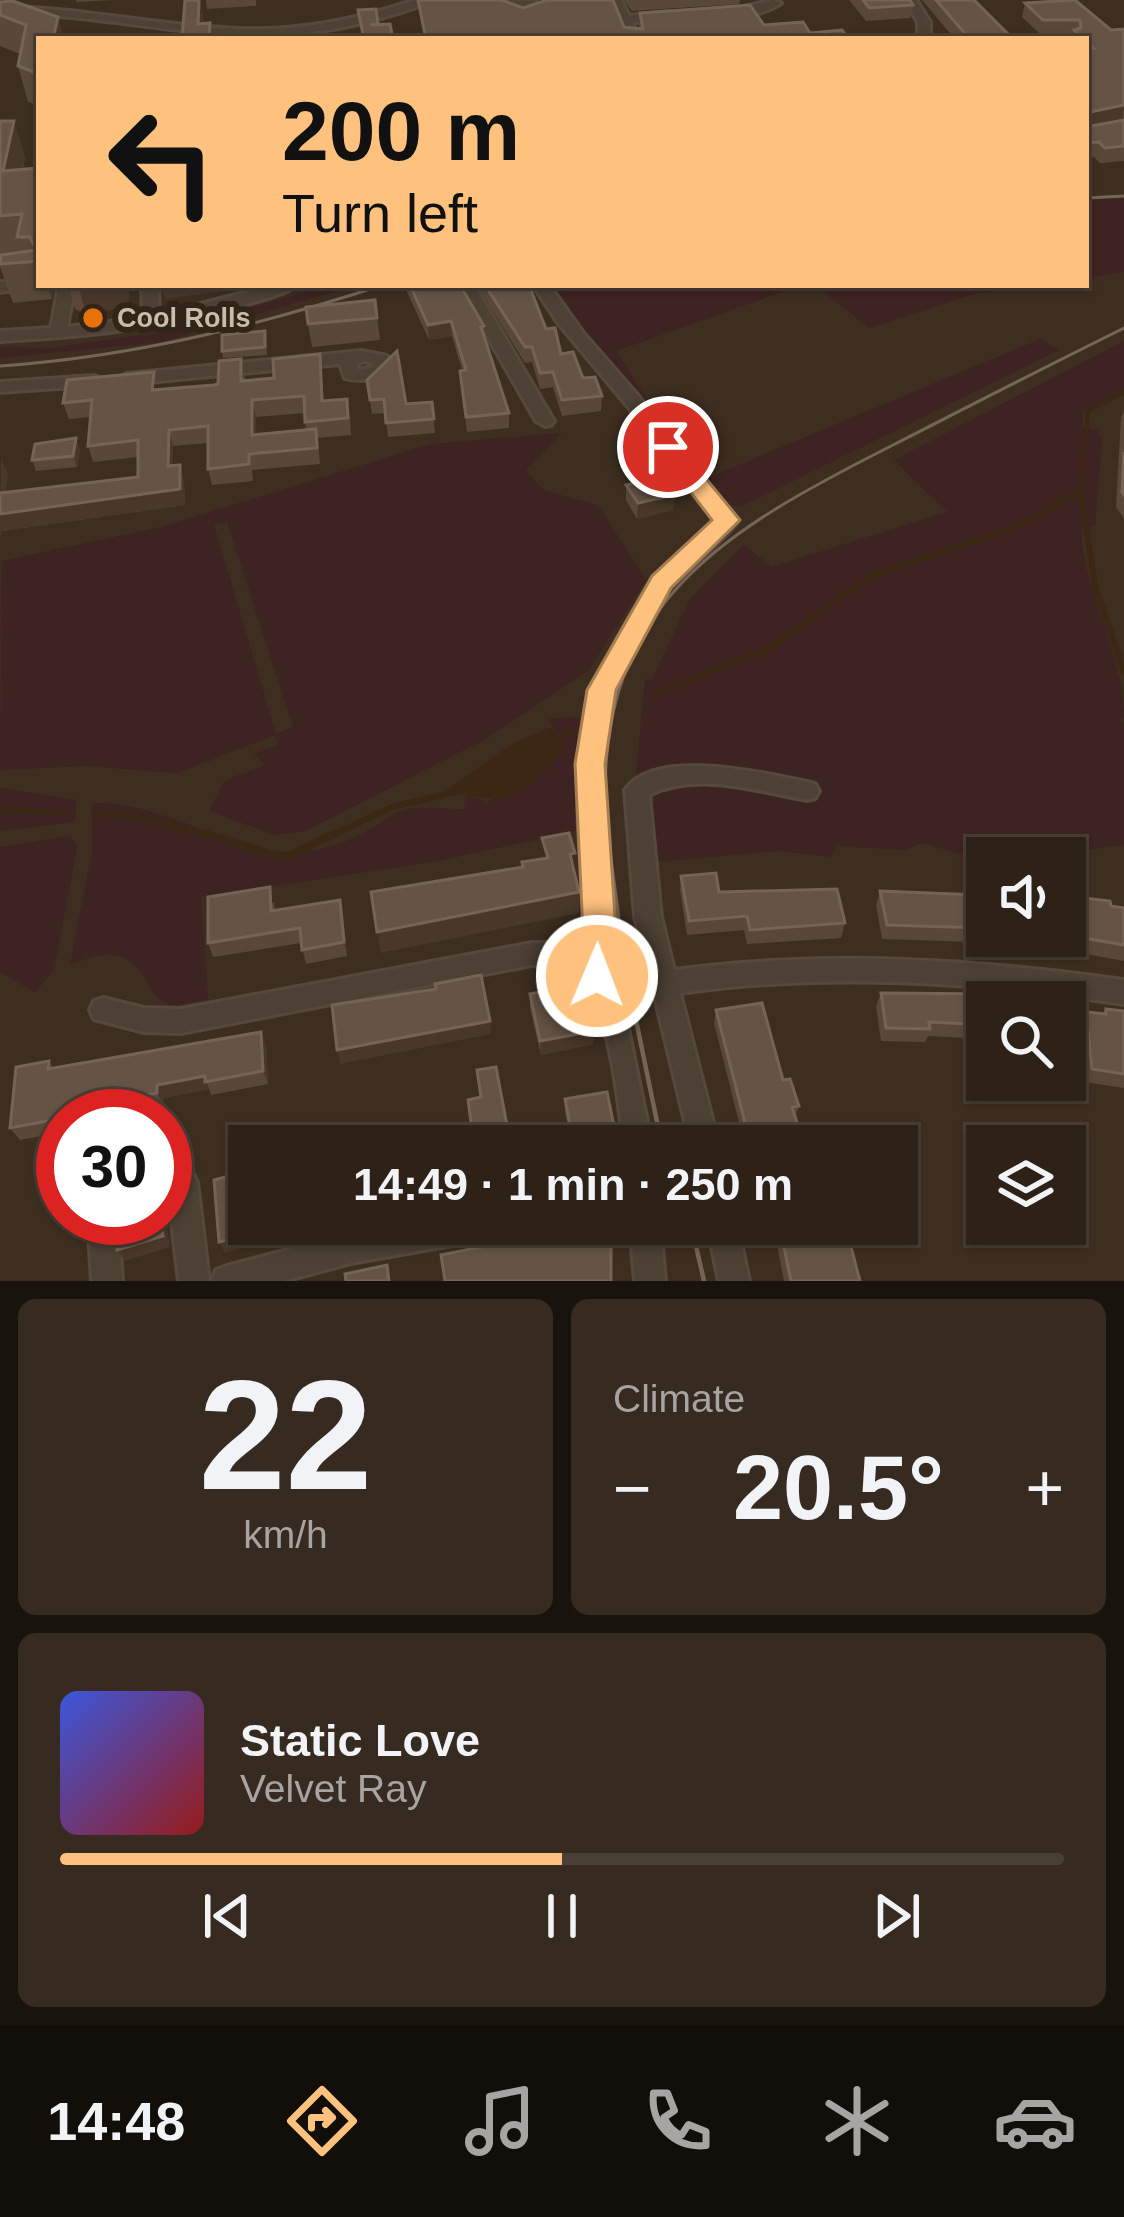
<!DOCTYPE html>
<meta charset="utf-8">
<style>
body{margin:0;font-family:Arial,sans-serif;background:#362a21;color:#f1f3f6;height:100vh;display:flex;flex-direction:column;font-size:45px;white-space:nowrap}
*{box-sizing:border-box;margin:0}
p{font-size:39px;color:#a7a4a2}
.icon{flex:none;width:66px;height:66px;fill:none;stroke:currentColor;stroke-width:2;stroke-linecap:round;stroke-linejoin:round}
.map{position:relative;height:1281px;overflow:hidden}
.side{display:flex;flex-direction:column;gap:18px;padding:18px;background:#19130d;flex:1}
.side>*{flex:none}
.banner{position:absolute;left:36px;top:36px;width:1053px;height:252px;border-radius:0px;box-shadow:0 3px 9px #0004,0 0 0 3px #493f37;background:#ffc27e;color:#111;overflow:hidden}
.buttons{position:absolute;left:966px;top:837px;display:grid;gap:24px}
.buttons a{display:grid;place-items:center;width:120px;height:120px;border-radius:0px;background:#2e2218;box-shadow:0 3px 9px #0004,0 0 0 3px #493f37;font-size:60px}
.speed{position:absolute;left:36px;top:1089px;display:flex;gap:24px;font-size:60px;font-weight:700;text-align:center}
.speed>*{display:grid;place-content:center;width:156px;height:156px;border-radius:50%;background:#2e2218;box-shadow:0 3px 9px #0004,0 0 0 3px #493f37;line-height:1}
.speed .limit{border:18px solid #d22;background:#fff;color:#111}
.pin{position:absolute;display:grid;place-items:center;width:102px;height:102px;color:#fff;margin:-51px;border:6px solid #fff;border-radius:50%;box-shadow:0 3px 12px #0007}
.me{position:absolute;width:132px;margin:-66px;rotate:1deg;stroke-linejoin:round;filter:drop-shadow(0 0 9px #0008)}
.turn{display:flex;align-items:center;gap:42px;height:252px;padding:0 48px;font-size:54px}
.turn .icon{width:156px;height:156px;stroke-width:2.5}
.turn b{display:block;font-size:84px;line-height:102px}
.big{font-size:90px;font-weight:700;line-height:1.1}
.side .tile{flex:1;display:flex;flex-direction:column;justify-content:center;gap:18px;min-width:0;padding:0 42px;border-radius:18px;background:#362a21}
.side .dial{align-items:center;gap:0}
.dial b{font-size:156px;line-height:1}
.song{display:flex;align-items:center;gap:36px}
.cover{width:144px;height:144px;border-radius:18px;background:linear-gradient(135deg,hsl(230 70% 55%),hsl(0 70% 35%))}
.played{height:12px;border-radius:6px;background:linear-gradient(90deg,#ffc27e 50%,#493f37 50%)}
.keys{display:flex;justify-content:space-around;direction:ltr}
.heat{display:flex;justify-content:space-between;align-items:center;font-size:66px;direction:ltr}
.side .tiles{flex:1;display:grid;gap:18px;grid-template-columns:1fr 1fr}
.tile:last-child{grid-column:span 2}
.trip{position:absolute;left:228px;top:1125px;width:690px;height:120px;border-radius:0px;background:#2e2218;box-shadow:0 3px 9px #0004,0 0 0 3px #493f37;font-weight:700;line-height:120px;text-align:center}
.tab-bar{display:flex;height:192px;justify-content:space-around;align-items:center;background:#120e0a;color:#a7a4a2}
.tab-bar .icon{width:84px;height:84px}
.tab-bar .current{color:#ffc27e}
.tab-bar b{font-size:54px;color:#f1f3f6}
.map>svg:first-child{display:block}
.green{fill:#3d2322;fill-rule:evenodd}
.water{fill:#3b2713}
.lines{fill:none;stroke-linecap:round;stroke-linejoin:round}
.stream-far2{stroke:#3b2713;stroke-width:4.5}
.stream-far1{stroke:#3b2713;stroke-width:6}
.stream{stroke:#3b2713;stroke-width:8}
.minor-casing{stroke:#55493d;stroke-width:6}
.minor{fill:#4d4034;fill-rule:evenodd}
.tram-far1{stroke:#746556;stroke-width:3}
.tram{stroke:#746556;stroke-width:4.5}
.wall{fill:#594838;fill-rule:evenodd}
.shaded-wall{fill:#493829}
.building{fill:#655445;stroke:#756455;stroke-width:3}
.route{fill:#ffc27e;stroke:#a67e52;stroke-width:3}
.food-dot{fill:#e8710a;stroke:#312519;stroke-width:4.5}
.labels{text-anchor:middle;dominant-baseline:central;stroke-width:12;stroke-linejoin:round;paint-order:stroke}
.far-poi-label{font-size:27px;font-weight:bold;fill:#c8bcaf;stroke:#312519;text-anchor:start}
</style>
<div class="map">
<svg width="1124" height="1281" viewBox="0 0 1124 1281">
<rect width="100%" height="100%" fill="#3d2e20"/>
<g class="green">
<path d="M1124 198V272L1086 278V200Z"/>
<path d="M331 285H359L160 342 0 358V347L50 348 164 332Z"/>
<path d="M545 285H802L616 351 656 414C615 399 570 321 545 285Z"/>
<path d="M815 285H1043L974 294 869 328Z"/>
<path d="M1040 339 1059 350 740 507 716 501 698 482Z"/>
<path d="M1124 341V389L1083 411 1082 427 1098 430 1102 442 1095 526 1081 530C1084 595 1124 653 1124 717L1119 718 1124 722V845L1037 856 959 854 922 843 905 850 838 846 830 857 779 851 654 862 649 815 655 799 636 776 645 679H652L690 599 744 545 771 567 947 512 894 460Z"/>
<path d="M562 433 526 470 543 490 598 505 646 580 589 670 484 740 305 831 274 835 209 811 224 781 265 765 254 754 278 745 275 735 178 773 85 766 0 770 2 561 161 527 431 444ZM227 521 293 727 276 734 214 525Z"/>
<path d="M572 717 586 719C587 753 590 801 575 831L438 861 201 897 208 999C196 1001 181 1006 170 1004 139 1000 151 929 70 965L92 852V803C163 801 219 848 288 852 320 854 349 841 376 826 385 820 397 810 408 809 425 806 446 809 464 809L466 795 488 802 565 747 548 719Z"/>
<path d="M0 788 76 800 75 822 0 831Z"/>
<path d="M69 836 77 844 76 854 54 970 35 992 0 972V847Z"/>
</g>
<path class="water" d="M551 727 566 746C524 794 512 811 448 789L511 745Z"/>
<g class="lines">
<path class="stream-far2" d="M1080 489 1088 411 1124 392"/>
<g class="stream-far1">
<path d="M1080 486 1095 586 1124 672"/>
<path d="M653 695 773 646 870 576 1017 527 1080 492"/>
<path d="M555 738 571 731"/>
<path d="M0 810 63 812"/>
<path d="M94 812 143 818 216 837"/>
<path d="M328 837 392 807 460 791"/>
</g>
<path class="stream" d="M206 834 284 858 334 834"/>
<defs>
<g id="minor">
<path d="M415 0H432C414 10 391 15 370 21 237 56 132 14 0 13V7C81 7 160 27 241 29 301 31 359 19 415 0Z"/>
<path d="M478 0 534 1 547 9 522 17Z"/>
<path d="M609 0H621L629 16 669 12 675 16 632 23 640 39H628Z"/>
<path d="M773 0 781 3C766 13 741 20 724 12Z"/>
<path d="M904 0H916L930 22V39H918V22Z"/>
<path d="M1067 35 1072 36 1074 39H1061Z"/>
<path d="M39 278V285L45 286 0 292V282Z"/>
<path d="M59 285H75L67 327 143 318 142 285H158L159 315 274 285H298C281 296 256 301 236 307 158 329 79 337 0 341V331L51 328Z"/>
<path d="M458 285H474L554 421 551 425 545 426 536 421Z"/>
<path d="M533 285H549L584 334 639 397 701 480 738 521C719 545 693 563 672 586 614 653 598 742 603 829 605 876 615 920 603 966L614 982 649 975 635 917 625 790C655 747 763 773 807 782L815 784 819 791 815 798 807 800C758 791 696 771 649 795L661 917 674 970C826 950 973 959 1124 980V1004C975 982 829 972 680 993L719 1146H691L655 997 623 1004 652 1146H624C619 1105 609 1000 577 975 564 965 548 966 532 965L181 1033 144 1032 94 1019 90 1010 94 1001 103 998 144 1008 181 1009 532 943H556L582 951C588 910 581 871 579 830 573 698 617 606 716 521L626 404 559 324Z"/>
<path d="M362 351 387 356V374C372 380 361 382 345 378L340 364 126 384 117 379 126 374ZM364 361 373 363V367L358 370 357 364Z"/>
<path d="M95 376 104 381 101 385 0 392V382Z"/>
<path d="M165 1155 192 1172 197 1182 209 1281H179L168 1190 165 1187Z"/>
<path d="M88 1218H118L122 1281H92Z"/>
<path d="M402 1224H501L496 1234 486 1239 351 1263 284 1281H212L216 1270 227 1266 351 1233Z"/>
<path d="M630 1224H660L665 1281H635Z"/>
<path d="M707 1224H737L749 1281H719Z"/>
</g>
</defs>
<use href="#minor" class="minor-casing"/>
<use href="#minor" class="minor"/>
<g class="tram-far1">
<path d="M1086 198 1124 196"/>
<path d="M0 366C132 357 257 326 383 285"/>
<path d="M607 837C588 609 713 536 895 444 971 405 1047 366 1124 328"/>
</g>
<g class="tram">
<path d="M607 834 624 962 662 1146"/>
<path d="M691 1224 704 1281"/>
</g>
</g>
<g class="wall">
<path d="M76 0H114L77 2Z"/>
<path d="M206 0H256V6L207 9Z"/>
<path d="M418 0 523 8 543 1 541 0H613L624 27 639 28 640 13 764 25 849 39H424Z"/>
<path d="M624 0H740L739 4 632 11Z"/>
<path d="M849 0H910L913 5 910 18 866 21Z"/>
<path d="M922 0H974L1013 39 954 38Z"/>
<path d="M13 1 39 39V106L28 102 18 66 20 54 0 46V2Z"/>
<path d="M1025 3 1111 30 1124 29V119L1094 125 1124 120V161L1100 163 1094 157H1086V39H1071L1073 34 1039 33 1022 17Z"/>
<path d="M0 121 25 157 23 170 39 168V285H55L52 299 13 303 0 267V262L13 254 0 255Z"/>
<path d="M68 285H129L128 306 86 314 75 309Z"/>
<path d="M407 285H460L484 326 485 340 509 413V428L467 432 461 386 460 371 462 370 452 336 429 340 407 292Z"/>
<path d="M477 285H529L546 329 561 354 583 378 602 396 601 411 562 416 553 387 540 389 532 362 525 363Z"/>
<path d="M375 300 380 340 312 347 308 324Z"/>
<path d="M266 338 267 355 223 358 222 351Z"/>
<path d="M320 354 324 401 350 416 351 435 318 438 320 464 252 470 253 481 212 485 208 469V443L173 446V466L184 481 185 505 2 531 1 459 8 475 5 493 138 477V457L93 462 88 446 90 417 69 419 63 403 158 390 214 385 245 376V381L274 378ZM304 413 306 430 256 435V417Z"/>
<path d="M367 380 406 404 432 402 435 433 388 437 385 413 372 414Z"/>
<path d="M1124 410V519L1116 507 1121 418Z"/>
<path d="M80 449 77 467 36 471 32 460Z"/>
<path d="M626 485 674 495 673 510 637 519 626 500Z"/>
<path d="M681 876 719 892 845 923 841 938 747 944 744 930 687 935 680 890Z"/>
<path d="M880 891 983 928 977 942 882 939 876 905Z"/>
<path d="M1068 896 1124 908V961L1069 951 1065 931V901Z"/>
<path d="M274 902 275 911 343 915 347 956 306 964 301 943 213 957 208 943Z"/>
<path d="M1006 936H1046L1040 947 1007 945Z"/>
<path d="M881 993 987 1002V1039L928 1036 925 1042 881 1041 876 1006Z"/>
<path d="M530 994 594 1031 593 1044 541 1055 530 1008Z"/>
<path d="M1106 1009 1124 1011V1088L1084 1082 1078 1025 1086 1012 1102 1014Z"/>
<path d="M716 1010 783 1080 799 1106 795 1117 800 1132 796 1145 745 1146 714 1023Z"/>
<path d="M266 1045 268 1084 211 1095 209 1089 164 1098V1106L138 1111 135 1105 86 1114 63 1116V1132L20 1140 10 1128 49 1061 53 1068Z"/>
<path d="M565 1099 618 1146H572L565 1112Z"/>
<path d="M776 1224H845L860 1281H784L774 1230Z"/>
</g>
<g class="shaded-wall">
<path d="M200 0 207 39 198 24Z"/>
<path d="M58 17 64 39H53Z"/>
<path d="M1124 105 1123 119 1086 127V113Z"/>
<path d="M14 121 25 157 15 208 3 171Z"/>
<path d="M47 285H55L52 299Z"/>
<path d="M78 285H129L128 306 86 314Z"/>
<path d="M161 285H246V288L165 299Z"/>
<path d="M451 321 452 336 429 340 428 325Z"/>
<path d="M252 400 256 417V451L252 435Z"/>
<path d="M169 430 173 446V483L168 466Z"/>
<path d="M76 438 80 449 77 467 73 456Z"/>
<path d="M1 459 8 475 2 510 0 507Z"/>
<path d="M180 465 184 481 185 505 2 531 0 538V514Z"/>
<path d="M674 495 673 510 637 519 638 503Z"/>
<path d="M579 892V913L381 953 377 932Z"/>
<path d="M340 900 343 915 347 956 344 942Z"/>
<path d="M490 1021 491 1034 340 1064 337 1050Z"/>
<path d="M594 1031 593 1044 541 1055 540 1041Z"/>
<path d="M261 1032 266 1045 268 1084 263 1071Z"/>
<path d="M205 1076 209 1089 164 1098V1106L157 1093V1085Z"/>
<path d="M131 1091V1098L135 1105 86 1114V1116L77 1115 78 1101Z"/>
<path d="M165 1213 170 1247 125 1261 117 1250 160 1218H165Z"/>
<path d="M256 1224H260L262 1243 225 1253 219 1242Z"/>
</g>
<g class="building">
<path d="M185 0H199L198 24 210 23 209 39H182Z"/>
<path d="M418 0H502L523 8 547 0H613L624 27 643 29 640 13 750 5 764 25 803 22 810 33 842 30 849 39H426Z"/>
<path d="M863 0H910L913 5 869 8Z"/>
<path d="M936 0H974L1013 39H943L968 37Z"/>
<path d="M1075 0 1111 30 1124 29V105L1086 113V48H1093L1074 30 1081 28 1080 20H1043L1025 3Z"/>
<path d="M13 1 58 17 53 39H39V74L18 66 26 25 0 15V2Z"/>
<path d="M376 9 378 24 370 25 390 24 393 39H364L358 10Z"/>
<path d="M1086 114 1091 126 1124 120V146L1105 148 1099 142 1086 143Z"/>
<path d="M0 121H14L3 171 39 168V261L0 264 1 255 36 250 30 237H17L22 214 0 216Z"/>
<path d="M410 285H460L484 326 481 327 509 413 466 417 460 371 466 370 451 321 428 325Z"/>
<path d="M485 285H529L546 329 555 328 561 354 573 352 583 378 595 377 602 396 562 400 553 372 540 373 532 347H525Z"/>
<path d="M375 300 377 318 308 324 306 307Z"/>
<path d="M265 331V347L222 351V335Z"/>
<path d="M397 351 406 404 432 402 434 419 386 423 384 399 370 400 367 380Z"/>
<path d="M320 354 322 401 347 399 348 418 305 422 304 396 252 400V435L316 429 317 448 249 454V464L208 469V426L169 430 168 466 180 465V489L0 514V493L138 477V440L88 446 92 400 63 403 67 380 154 372 152 390 214 385 218 384 219 361 241 359V381L274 378 273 359Z"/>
<path d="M76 438 73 456 32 460 35 444Z"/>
<path d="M1124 452V495L1122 492Z"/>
<path d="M663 476 674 495 638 503 626 485Z"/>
<path d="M569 833 575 853 570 854 579 892 377 932 371 892 523 867 522 862 548 858 542 838Z"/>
<path d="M716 873 719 892 837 889 845 923 750 930 747 916 689 921 681 876Z"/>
<path d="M270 887 271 911 340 900 344 942 302 950 300 928 208 943V897Z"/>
<path d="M880 891 977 895 983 928 887 925Z"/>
<path d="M1068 896 1110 901 1111 906 1124 908V945L1077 937Z"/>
<path d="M481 975 490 1021 337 1050 332 1005 436 989 435 984Z"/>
<path d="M582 984 594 1031 540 1041 530 994Z"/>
<path d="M881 993 996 994 998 1002H987V1025L929 1022 930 1029 886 1028Z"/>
<path d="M1019 995 1054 1000V1002H1019Z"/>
<path d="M762 1003 783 1080 790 1079 799 1106 792 1107 800 1132 787 1135 790 1146H751L716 1010Z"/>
<path d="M1106 1009 1124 1011V1074L1092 1069 1086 1012 1106 1014Z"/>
<path d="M261 1032 263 1071 205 1082V1076L157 1085V1093L131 1098V1091L78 1101 77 1115 63 1116V1118L10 1128 16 1067 49 1061 48 1069Z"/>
<path d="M496 1067 509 1136 539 1131 542 1146H418L473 1137 468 1100 481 1097 477 1070Z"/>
<path d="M607 1092 618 1146H574L565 1099Z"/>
<path d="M249 1171V1224H256V1232L219 1242 214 1180Z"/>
<path d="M115 1218H160L163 1236 117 1250Z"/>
<path d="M527 1224H611V1281H445L441 1255 496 1244 494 1235 527 1228Z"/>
<path d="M779 1224H845L860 1281H791Z"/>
<path d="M387 1265 389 1281H346L345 1274Z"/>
</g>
<path class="route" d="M668 440 676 442 740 520 671 588 616 690 605 764 616 932 608 964 614 976 609 987 597 991 585 987 573 968 583 932 575 764 587 690 652 576 712 520 656 447Z"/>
<circle class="food-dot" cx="93" cy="318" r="12"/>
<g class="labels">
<g class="far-poi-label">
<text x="117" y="318">Cool Rolls</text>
</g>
</g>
</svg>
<div class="buttons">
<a><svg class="icon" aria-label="sound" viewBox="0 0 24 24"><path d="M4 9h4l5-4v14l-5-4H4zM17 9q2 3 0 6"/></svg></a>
<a><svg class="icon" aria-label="search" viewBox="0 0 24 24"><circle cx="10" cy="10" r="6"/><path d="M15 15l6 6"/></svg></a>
<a><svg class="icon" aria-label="layers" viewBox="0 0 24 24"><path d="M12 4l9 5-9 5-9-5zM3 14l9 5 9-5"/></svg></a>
</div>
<div class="speed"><div class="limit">30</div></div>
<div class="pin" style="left:668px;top:447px;background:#d93025"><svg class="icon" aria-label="arrive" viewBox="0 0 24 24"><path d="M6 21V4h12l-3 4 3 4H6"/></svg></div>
<svg class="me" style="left:597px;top:976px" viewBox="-20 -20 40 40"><circle r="17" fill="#ffc27e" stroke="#fff" stroke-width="3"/><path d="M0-11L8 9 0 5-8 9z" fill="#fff"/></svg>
<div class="trip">14:49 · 1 min · 250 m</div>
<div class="banner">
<div class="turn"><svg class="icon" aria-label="left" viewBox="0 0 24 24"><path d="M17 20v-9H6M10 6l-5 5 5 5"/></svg><div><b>200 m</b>Turn left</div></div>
</div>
</div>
<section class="side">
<div class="tiles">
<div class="tile dial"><b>22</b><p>km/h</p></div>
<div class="tile"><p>Climate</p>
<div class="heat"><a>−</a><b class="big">20.5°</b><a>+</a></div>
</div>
<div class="tile">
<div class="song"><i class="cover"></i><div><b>Static Love</b><p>Velvet Ray</p></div></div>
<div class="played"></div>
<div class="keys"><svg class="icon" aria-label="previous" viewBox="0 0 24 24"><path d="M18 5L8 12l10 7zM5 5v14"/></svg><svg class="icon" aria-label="pause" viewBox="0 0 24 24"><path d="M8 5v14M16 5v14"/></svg><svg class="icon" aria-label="next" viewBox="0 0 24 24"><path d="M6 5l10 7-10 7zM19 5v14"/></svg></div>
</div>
</div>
</section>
<nav class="tab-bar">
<b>14:48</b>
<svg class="icon current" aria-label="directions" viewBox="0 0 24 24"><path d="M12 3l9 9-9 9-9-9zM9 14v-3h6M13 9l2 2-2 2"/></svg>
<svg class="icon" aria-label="music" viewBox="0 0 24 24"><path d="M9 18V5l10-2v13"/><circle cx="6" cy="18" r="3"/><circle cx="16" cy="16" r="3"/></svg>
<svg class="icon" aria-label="phone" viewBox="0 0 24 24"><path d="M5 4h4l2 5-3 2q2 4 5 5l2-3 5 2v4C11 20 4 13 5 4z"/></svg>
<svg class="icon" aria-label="climate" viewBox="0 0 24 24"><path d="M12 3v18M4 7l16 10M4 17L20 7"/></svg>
<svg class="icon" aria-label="car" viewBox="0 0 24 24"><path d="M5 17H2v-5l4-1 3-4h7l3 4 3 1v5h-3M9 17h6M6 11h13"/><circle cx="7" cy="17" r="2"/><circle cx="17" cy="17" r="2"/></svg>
</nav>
